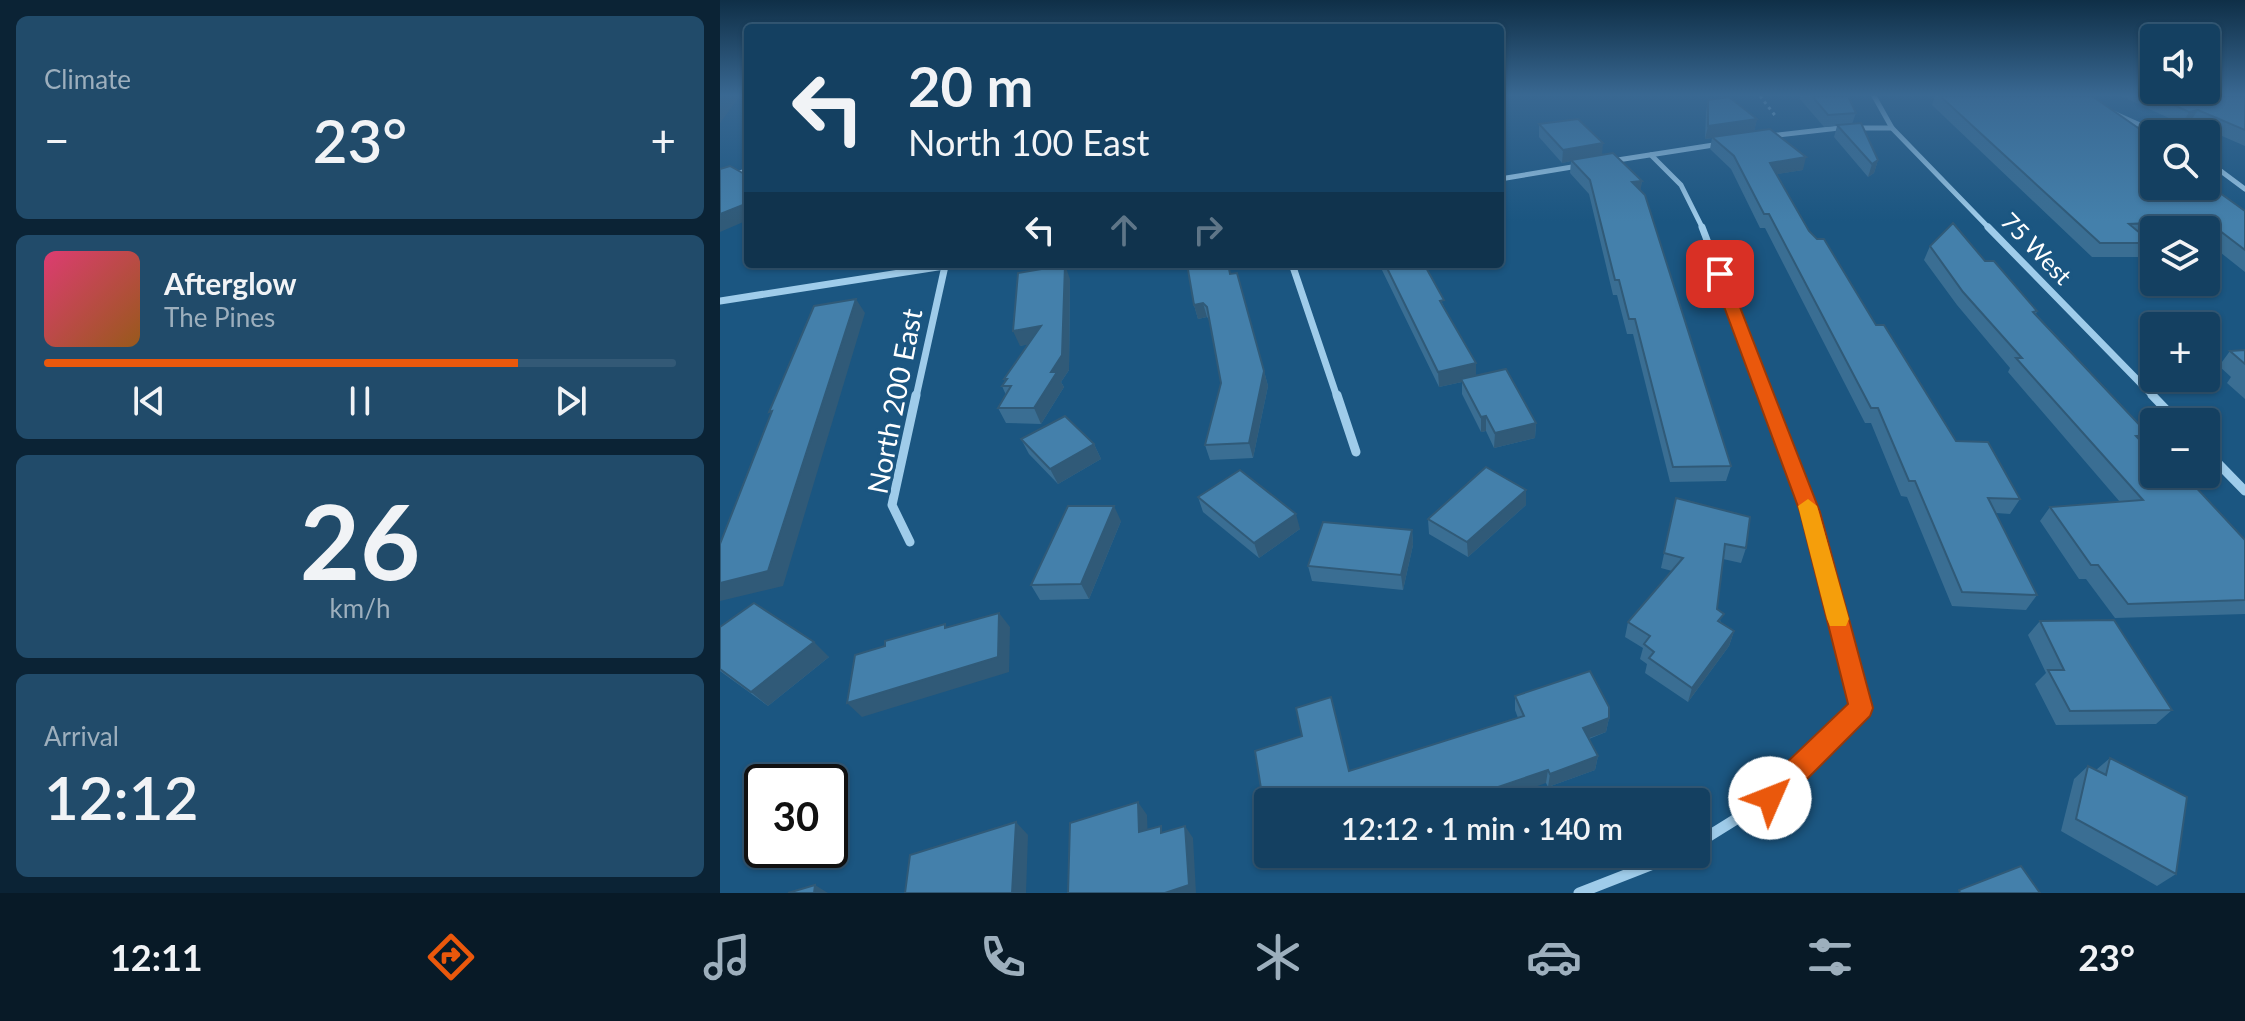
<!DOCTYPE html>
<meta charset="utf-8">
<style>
body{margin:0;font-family:Lato,sans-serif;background:#214b6a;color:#f1f3f6;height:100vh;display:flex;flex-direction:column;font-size:30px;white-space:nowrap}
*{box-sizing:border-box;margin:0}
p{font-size:26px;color:#9dafbd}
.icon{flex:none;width:44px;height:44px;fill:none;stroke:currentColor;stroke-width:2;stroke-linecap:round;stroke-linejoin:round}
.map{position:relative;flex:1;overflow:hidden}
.sheet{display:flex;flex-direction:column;gap:16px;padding:16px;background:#0b2335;width:720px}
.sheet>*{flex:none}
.hud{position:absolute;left:24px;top:24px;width:760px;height:244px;border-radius:8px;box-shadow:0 2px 6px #0004,0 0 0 2px #335976;background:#144061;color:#f1f3f6;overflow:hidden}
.fabs{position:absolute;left:1420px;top:24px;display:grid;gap:16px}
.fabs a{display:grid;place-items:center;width:80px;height:80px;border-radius:8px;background:#144061;box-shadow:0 2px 6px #0004,0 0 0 2px #335976;font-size:40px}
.speed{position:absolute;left:24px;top:764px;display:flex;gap:16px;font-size:40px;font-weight:700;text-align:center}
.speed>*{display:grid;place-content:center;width:104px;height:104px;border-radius:50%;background:#144061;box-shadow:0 2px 6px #0004,0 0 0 2px #335976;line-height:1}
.speed .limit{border:4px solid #111;border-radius:12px;background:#fff;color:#111}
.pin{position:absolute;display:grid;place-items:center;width:68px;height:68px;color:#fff;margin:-34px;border-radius:16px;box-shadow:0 4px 12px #0006}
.me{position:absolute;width:88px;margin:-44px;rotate:46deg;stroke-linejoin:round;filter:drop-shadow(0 0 6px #0008)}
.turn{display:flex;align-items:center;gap:28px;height:168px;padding:0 32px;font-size:36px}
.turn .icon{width:104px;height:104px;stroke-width:2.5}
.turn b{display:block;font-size:56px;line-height:68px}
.lanes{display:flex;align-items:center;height:76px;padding:0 32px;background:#0003;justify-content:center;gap:40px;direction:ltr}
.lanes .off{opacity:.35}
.big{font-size:60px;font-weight:600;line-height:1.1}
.sheet .tile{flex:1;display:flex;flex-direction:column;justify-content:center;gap:12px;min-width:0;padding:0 28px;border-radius:12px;background:#214b6a}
.sheet .dial{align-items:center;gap:0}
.dial b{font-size:104px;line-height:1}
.song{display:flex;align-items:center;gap:24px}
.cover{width:96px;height:96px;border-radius:12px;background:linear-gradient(135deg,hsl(340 70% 55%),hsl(30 70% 35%))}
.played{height:8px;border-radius:4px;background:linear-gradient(90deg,#ea580c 75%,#335976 75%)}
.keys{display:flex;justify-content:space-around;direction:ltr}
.heat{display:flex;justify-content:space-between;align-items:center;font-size:44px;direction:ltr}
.trip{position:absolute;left:534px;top:788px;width:456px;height:80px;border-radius:8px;background:#144061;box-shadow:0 2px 6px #0004,0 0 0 2px #335976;font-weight:600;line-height:80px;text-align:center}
.tabs{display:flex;height:128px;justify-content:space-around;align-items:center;background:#081a27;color:#9dafbd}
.tabs .icon{width:56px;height:56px}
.tabs .selected{color:#ea580c}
.tabs b{font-size:36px;color:#f1f3f6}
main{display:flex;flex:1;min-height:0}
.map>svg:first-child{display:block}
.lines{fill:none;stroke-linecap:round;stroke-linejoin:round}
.path{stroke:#9fccea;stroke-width:3;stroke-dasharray:3 4;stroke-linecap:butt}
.minor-far3{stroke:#9fccea;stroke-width:5}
.minor-far2{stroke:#9fccea;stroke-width:7}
.minor-far1{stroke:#9fccea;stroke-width:9}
.minor{stroke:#9fccea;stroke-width:11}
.wall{fill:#3a6e93}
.shaded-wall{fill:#305a78}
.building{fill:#4480ab;stroke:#305a78;stroke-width:2}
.route{fill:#ea580c;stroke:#983908;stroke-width:2}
.slow{fill:#f59e0b}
.labels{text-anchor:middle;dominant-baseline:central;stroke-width:6;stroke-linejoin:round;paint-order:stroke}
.far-street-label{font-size:24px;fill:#fff;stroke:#1b5681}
.street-label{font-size:28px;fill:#fff;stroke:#1b5681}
</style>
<main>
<section class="sheet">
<div class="tile"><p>Climate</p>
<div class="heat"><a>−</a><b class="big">23°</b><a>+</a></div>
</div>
<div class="tile">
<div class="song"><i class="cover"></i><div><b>Afterglow</b><p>The Pines</p></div></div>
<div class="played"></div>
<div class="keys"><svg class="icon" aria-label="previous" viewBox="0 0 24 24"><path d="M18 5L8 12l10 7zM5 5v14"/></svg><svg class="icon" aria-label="pause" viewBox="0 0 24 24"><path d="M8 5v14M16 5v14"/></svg><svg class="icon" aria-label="next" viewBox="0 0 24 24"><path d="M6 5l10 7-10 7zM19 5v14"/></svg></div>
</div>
<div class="tile dial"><b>26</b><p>km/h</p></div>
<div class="tile"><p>Arrival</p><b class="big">12:12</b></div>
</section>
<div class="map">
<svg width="1525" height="893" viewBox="0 0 1525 893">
<rect width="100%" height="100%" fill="#1b5681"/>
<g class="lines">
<path class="path" d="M1040 96 1057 118"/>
<g class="minor-far3">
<path d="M1154 96 1172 128 1270 229"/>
<path d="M1391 112 1440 134"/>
<path d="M1049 136 1119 128H1172"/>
<path d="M931 155 961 185 983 229"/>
<path d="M1486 160 1525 189"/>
<path d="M891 161 1000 144"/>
<path d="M780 179 858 166"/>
<path d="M0 180 28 170"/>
</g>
<g class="minor-far2">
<path d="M982 227 1047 397"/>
<path d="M1268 227 1434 397"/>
<path d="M572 264 617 397"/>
<path d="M0 301 237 264"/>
<path d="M196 397 225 266"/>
</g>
<g class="minor-far1">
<path d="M617 395 636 452"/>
<path d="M1046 395 1090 512 1117 615"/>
<path d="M1432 395 1458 422"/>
<path d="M1486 451 1525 491"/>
<path d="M190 542 172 505 196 395"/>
</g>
<g class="minor">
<path d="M976 844 1050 798 1141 708 1116 613"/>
<path d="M859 893 959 854"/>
</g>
</g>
<g class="wall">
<path d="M1080 96H1128L1136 113 1132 124 1158 160 1154 173 1148 177 1114 137 1117 126 1104 127 1080 99Z"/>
<path d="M1215 96H1372L1486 176 1494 183 1492 187 1525 211V272L1486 241V230H1434V236H1424L1432 243 1423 257H1372L1212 105Z"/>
<path d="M1401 96H1525V146L1470 122 1462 124Z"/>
<path d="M988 100 1037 119 1034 131 1083 170 1056 174 1089 231 1236 441 1300 499 1290 514 1276 513 1317 595 1306 610 1232 606 1187 497 1181 496 1151 423H1145L1045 228H1040L1011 169 990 149 992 138 985 139 986 112Z"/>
<path d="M819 124 882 155 922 181 920 190 1011 466 1006 481 950 482 913 334H907L897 295H893L869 194 850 173 851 161 842 163 819 137Z"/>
<path d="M1210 246 1265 261 1317 311 1316 314 1429 435 1423 444 1460 483 1525 540V614L1395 618 1366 579H1359L1320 521 1330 507 1400 502 1288 372 1290 368 1237 305 1204 260Z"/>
<path d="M659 264H704L756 375 816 423 815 438 774 448 766 431 761 432 742 394V382L719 387Z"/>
<path d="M511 274 544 371 548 386 533 458 490 460 485 445 501 383 489 320 487 317 478 319 474 305Z"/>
<path d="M350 279 349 370 341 382 344 387 321 424 286 423 278 408 286 395 282 386 285 381 284 379 308 344 300 346Z"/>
<path d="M1525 350V399L1507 383 1511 377 1499 366 1510 351Z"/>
<path d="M301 439 374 444 381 459 338 484 309 454Z"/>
<path d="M478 497 580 529 539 558 483 512Z"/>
<path d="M956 498 1026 548 1021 563 1003 559 997 609 1001 623 1014 631 1009 646 968 702 925 673 927 664 920 659 923 648 905 637 908 622 952 571 941 568Z"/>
<path d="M806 505 748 557 709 534 708 519Z"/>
<path d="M401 521 369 599 320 600 311 585Z"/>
<path d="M692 530 693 545 683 590 592 581 588 566Z"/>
<path d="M1320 621 1452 710 1436 724 1336 725 1315 684 1326 673 1308 635Z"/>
<path d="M0 627 109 657 48 706 0 671Z"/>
<path d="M795 696 889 718 886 732 869 739 878 756 875 770 828 787 826 783 629 771 798 718 795 710Z"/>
<path d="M1390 758 1456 874 1437 886 1341 831 1354 779 1368 766 1376 770Z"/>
</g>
<g class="shaded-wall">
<path d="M0 96H20L0 123Z"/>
<path d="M1478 110 1470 122 1462 124 1469 112Z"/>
<path d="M1037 119 1034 132 985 139 988 126Z"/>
<path d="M883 143 882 156 851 160V161L842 163 843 150Z"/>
<path d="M1086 157 1083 170 1046 176 1050 163Z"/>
<path d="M1158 160 1154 173 1148 177 1152 164Z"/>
<path d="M922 181 920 194 912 182Z"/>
<path d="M28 203V220L0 232V214Z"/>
<path d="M345 265 350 279 349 370 341 382 344 387 321 424 314 408 331 372Z"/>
<path d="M136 299 145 313 63 586 0 601V583Z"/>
<path d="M483 303 487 317 478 319 474 305Z"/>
<path d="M321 326 328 341 300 346 293 331Z"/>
<path d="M756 363V378L741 379 742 382 719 387 718 372Z"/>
<path d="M544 371 548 386 533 458 529 443Z"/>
<path d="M766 416V431L761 432V417Z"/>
<path d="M816 423 815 438 774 448 775 433Z"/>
<path d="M374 444 381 459 338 484 330 469Z"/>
<path d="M806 490V505L748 557 747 542Z"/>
<path d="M394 506 401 521 369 599 361 584Z"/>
<path d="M576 514 580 529 539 558 534 543Z"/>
<path d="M692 530 693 545 683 590 681 575Z"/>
<path d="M279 613 290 627 289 672 142 717 127 703Z"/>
<path d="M1014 631 1009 646 968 702 972 688Z"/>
<path d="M94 642 109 657 48 706 31 692Z"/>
<path d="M889 718 886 732 861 741 863 728Z"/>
<path d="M878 756 875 770 828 787 830 774Z"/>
<path d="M828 770 826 783 772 802H734Z"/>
<path d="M418 802 427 815 428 844 419 832Z"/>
<path d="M296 822 308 835 306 893H292Z"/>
<path d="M465 826 473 838 476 893H445Z"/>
<path d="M564 854H604L558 870 552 858Z"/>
<path d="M95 885 108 893H94Z"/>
</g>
<g class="building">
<path d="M1092 96H1128L1136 113 1108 115Z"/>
<path d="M1220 96H1372L1434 139V186H1486V183L1525 211V250L1487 221 1409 224 1432 243H1380Z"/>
<path d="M1434 96H1525V130L1478 110 1469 112Z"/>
<path d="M1009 97 1037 119 988 126V100Z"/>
<path d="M858 119 883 143 843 150 819 124Z"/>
<path d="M1141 123 1158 160 1152 164 1117 125Z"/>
<path d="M1050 129 1086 157 1050 163 1089 231 1097 239H1104L1156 325H1164L1236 441 1268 442 1300 499 1268 498 1317 595 1242 592 1195 481H1189L1158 408H1151L1049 214H1044L1014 156 992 137Z"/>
<path d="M893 153 922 181 912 182 925 195 1011 466 953 467 915 319H909L899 280H895L870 180 851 160Z"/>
<path d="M10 166 28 176V203L0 214V169Z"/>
<path d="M1486 176 1494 183H1486Z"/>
<path d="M1233 223 1265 261H1274L1317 311 1313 312 1429 435 1416 436 1434 455V474H1452L1460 483 1471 482 1525 540V600L1408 604 1378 565H1371L1330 507 1423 500 1296 358H1302L1243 292 1210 246Z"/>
<path d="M467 264H508L510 274 517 273 544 371 529 443 485 445 501 383 487 307 483 303 474 305Z"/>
<path d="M665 264H704L724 300 720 301 756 363 718 372Z"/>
<path d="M345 265 342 355 331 372H337L314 408H278L291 386H282L287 379H284L321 326 293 331 298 273Z"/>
<path d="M136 299 48 571 0 583V544L52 411 49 412 94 306Z"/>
<path d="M1525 350V364L1510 351Z"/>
<path d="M786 369 816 423 775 433 766 416 761 417 741 379Z"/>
<path d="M345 416 374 444 330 469 301 439Z"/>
<path d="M766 467 806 490 747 542 708 519Z"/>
<path d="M520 470 576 514 534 543 478 497Z"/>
<path d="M956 498 1030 517 1026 548 1005 544 997 609 1004 614 998 621 1014 631 972 688 929 658 934 652 924 644 930 636 908 622 963 558 944 553Z"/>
<path d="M348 506H394L361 584 311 585Z"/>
<path d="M603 522 692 530 681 575 588 566Z"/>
<path d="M34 603 94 642 31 692 0 669V627Z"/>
<path d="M279 613 278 657 127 703 135 655 165 646V641L225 624V628Z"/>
<path d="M1394 620 1452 710 1350 711 1328 670H1344L1320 621Z"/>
<path d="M870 671 889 707V718L863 728 878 756 830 774 828 770 734 802H548V832L535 751 582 736 576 708 611 697 629 771 804 716 795 696Z"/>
<path d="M1390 758 1467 797 1456 874 1356 819 1368 766 1386 775Z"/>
<path d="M418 802 419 832 441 826V833L465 826 469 885 445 893H348L350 823Z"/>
<path d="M296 822 292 893H185L190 855Z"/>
<path d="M551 854H564L552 858Z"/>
<path d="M1301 866 1320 893H1240L1239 890Z"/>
<path d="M95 885 94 893H68Z"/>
</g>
<linearGradient id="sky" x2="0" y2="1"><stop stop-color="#0f2f47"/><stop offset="0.43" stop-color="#396892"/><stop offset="1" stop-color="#396892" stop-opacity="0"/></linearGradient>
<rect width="1525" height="221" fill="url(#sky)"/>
<path class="route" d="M1000 269 1007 274 1100 512 1153 708 1150 716 1059 807 1050 811 1040 807 1037 798 1040 788 1128 704 1080 512 992 274Z"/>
<path class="slow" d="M1088 499 1097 506 1129 619 1126 626H1110L1107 619 1078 506Z"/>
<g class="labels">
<g class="far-street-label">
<text transform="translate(1317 248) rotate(46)">75 West</text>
</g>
<g class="street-label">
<text transform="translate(174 401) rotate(-79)">North 200 East</text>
</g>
</g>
</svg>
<div class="fabs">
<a><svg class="icon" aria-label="sound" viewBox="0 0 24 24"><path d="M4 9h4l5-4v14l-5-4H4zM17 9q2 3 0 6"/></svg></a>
<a><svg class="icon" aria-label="search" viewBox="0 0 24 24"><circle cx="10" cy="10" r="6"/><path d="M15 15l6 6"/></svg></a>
<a><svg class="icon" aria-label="layers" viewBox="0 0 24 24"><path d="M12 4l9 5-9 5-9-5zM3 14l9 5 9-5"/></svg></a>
<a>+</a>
<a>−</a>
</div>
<div class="speed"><div class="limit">30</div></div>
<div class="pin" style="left:1000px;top:274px;background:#d93025"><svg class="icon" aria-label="arrive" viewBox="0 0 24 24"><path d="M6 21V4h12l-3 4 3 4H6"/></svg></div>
<svg class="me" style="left:1050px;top:798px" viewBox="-20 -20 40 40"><circle r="19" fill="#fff"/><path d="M0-13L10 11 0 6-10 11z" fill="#ea580c"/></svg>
<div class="trip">12:12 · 1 min · 140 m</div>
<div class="hud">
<div class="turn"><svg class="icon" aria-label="left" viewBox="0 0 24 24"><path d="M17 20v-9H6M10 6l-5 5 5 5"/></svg><div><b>20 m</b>North 100 East</div></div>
<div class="lanes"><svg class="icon" aria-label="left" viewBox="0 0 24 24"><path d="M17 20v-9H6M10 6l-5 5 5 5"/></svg><svg class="icon off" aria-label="ahead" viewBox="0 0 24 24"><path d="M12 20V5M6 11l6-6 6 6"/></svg><svg class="icon off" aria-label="right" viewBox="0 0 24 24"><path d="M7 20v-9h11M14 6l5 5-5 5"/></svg></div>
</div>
</div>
</main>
<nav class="tabs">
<b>12:11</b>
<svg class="icon selected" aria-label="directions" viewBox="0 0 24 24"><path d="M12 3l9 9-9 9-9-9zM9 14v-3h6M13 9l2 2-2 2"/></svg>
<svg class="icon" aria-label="music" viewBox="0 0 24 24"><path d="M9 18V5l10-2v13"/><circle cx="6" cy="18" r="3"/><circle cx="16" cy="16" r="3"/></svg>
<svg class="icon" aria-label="phone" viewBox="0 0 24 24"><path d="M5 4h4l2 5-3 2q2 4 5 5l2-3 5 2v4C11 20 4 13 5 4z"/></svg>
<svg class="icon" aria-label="climate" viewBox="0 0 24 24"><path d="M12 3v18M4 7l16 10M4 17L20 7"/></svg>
<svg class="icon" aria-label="car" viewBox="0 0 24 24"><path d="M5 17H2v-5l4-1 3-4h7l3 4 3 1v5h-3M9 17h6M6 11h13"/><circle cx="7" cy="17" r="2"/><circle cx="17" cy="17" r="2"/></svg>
<svg class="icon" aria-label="filters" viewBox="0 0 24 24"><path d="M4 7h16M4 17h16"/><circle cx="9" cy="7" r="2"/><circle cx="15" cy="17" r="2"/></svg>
<b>23°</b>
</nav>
